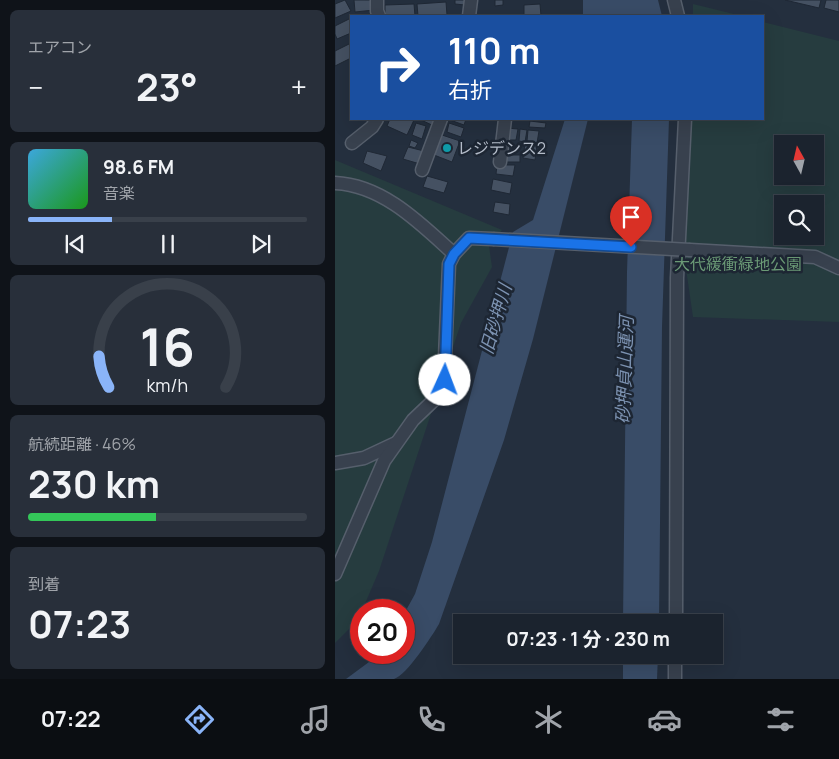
<!DOCTYPE html>
<html lang="ja">
<meta charset="utf-8">
<style>
body{margin:0;font-family:Manrope,"Noto Sans JP",sans-serif;background:#282f3a;color:#f1f3f6;height:100vh;display:flex;flex-direction:column;font-size:19px;white-space:nowrap}
*{box-sizing:border-box;margin:0}
p{font-size:16px;color:#a0a4aa}
.icon{flex:none;width:28px;height:28px;fill:none;stroke:currentColor;stroke-width:2;stroke-linecap:round;stroke-linejoin:round}
.map{position:relative;flex:1;overflow:hidden}
.sheet{display:flex;flex-direction:column;gap:10px;padding:10px;background:#0f1319;width:335px}
.sheet>*{flex:none}
.guide{position:absolute;left:15px;top:15px;width:414px;height:105px;border-radius:0px;box-shadow:0 5px 20px #0002,0 0 0 1px #39404a;background:#1a4fa0;color:#fff;overflow:hidden}
.needle{width:32px;rotate:352deg}
.tools{position:absolute;left:439px;top:135px;display:grid;gap:10px}
.tools a{display:grid;place-items:center;width:50px;height:50px;border-radius:0px;background:#1b232e;box-shadow:0 5px 20px #0002,0 0 0 1px #39404a;font-size:25px}
.speed{position:absolute;left:15px;top:599px;display:flex;gap:10px;font-size:25px;font-weight:700;text-align:center}
.speed>*{display:grid;place-content:center;width:65px;height:65px;border-radius:50%;background:#1b232e;box-shadow:0 5px 20px #0002,0 0 0 1px #39404a;line-height:1}
.speed .limit{border:8px solid #d22;background:#fff;color:#111}
.pin{position:absolute;display:grid;place-items:center;width:42px;height:42px;color:#fff;margin:-51px -21px;border-radius:50% 50% 50% 0;rotate:-45deg;box-shadow:0 0 5px #0007}
.pin .icon{rotate:45deg}
.me{position:absolute;width:55px;margin:-28px;rotate:2deg;stroke-linejoin:round;filter:drop-shadow(0 0 4px #0008)}
.turn{display:flex;align-items:center;gap:18px;height:105px;padding:0 15px;font-size:22px}
.turn .icon{width:65px;height:65px;stroke-width:2.5}
.turn b{display:block;font-size:35px;line-height:42px}
.big{font-size:38px;font-weight:700;line-height:1.1}
.sheet .widget{flex:1;display:flex;flex-direction:column;justify-content:center;gap:8px;min-width:0;padding:0 18px;border-radius:8px;background:#282f3a}
.sheet .dial{align-items:center;gap:0}
.dial svg{height:130px;overflow:visible;fill:none;stroke:#39404a;stroke-width:7;stroke-linecap:round;text-anchor:middle}
.dial text{fill:#f1f3f6;stroke:none}
.song{display:flex;align-items:center;gap:15px}
.cover{width:60px;height:60px;border-radius:8px;background:linear-gradient(135deg,hsl(200 70% 55%),hsl(120 70% 35%))}
.played{height:5px;border-radius:2px;background:linear-gradient(90deg,#8ab4f8 30%,#39404a 30%)}
.keys{display:flex;justify-content:space-around;direction:ltr}
.heat{display:flex;justify-content:space-between;align-items:center;font-size:28px;direction:ltr}
.charge{height:8px;border-radius:4px;background:linear-gradient(90deg,#34c759 46%,#39404a 0)}
.trip{position:absolute;left:118px;top:614px;width:270px;height:50px;border-radius:0px;background:#1b232e;box-shadow:0 5px 20px #0002,0 0 0 1px #39404a;font-weight:700;line-height:50px;text-align:center}
.dock{display:flex;height:80px;justify-content:space-around;align-items:center;background:#0b0e12;color:#a0a4aa}
.dock .icon{width:35px;height:35px}
.dock .current{color:#8ab4f8}
.dock b{font-size:22px;color:#f1f3f6}
main{display:flex;flex:1;min-height:0}
.map>svg:first-child{display:block}
.green{fill:#263c3f;fill-rule:evenodd}
.water{fill:#394c67}
.building{fill:#455162;stroke:#1f2835}
.lines{fill:none;stroke-linecap:round;stroke-linejoin:round}
.minor-casing{stroke:#565f6c;stroke-width:15}
.minor{stroke:#38414e;stroke-width:12}
.minor-bridge-casing{stroke:#565f6c;stroke-width:15;stroke-linecap:butt}
.minor-bridge{stroke:#38414e;stroke-width:12}
.route-casing{stroke:#114b97;stroke-width:12}
.route{stroke:#1a73e8;stroke-width:9}
.culture-dot{fill:#0f9aa8;stroke:#1d2633;stroke-width:2}
.labels{text-anchor:middle;dominant-baseline:central;stroke-width:5;stroke-linejoin:round;paint-order:stroke}
.poi-label{font-size:16px;fill:#b4bcc9;stroke:#1d2633;text-anchor:start}
.park-label{font-size:16px;fill:#6b9a76;stroke:#1d2633}
.water-label{font-size:18px;font-style:italic;fill:#7c92b1;stroke:#1d2633}
</style>
<main>
<section class="sheet">
<div class="widget"><p>エアコン</p>
<div class="heat"><a>−</a><b class="big">23°</b><a>+</a></div>
</div>
<div class="widget">
<div class="song"><i class="cover"></i><div><b>98.6 FM</b><p>音楽</p></div></div>
<div class="played"></div>
<div class="keys"><svg class="icon" aria-label="previous" viewBox="0 0 24 24"><path d="M18 5L8 12l10 7zM5 5v14"/></svg><svg class="icon" aria-label="pause" viewBox="0 0 24 24"><path d="M8 5v14M16 5v14"/></svg><svg class="icon" aria-label="next" viewBox="0 0 24 24"><path d="M6 5l10 7-10 7zM19 5v14"/></svg></div>
</div>
<div class="widget dial"><svg viewBox="0 0 100 80">
<path d="M14 69A42 42 0 1 1 86 69"/>
<path d="M14 69A42 42 0 0 1 8 50" stroke="#8ab4f8"/>
<text x="50" y="56" font-size="32" font-weight="700">16</text>
<text x="50" y="72" font-size="11">km/h</text>
</svg></div>
<div class="widget"><p>航続距離 · 46%</p><b class="big">230 km</b><div class="charge"></div></div>
<div class="widget"><p>到着</p><b class="big">07:23</b></div>
</section>
<div class="map">
<svg width="504" height="679" viewBox="0 0 504 679">
<rect width="100%" height="100%" fill="#242f3e"/>
<g class="green">
<path d="M358 4 407 16H358Z"/>
<path d="M428 22 504 41V322L358 317 350 262 354 119H428ZM448 144H480V176H448ZM448 204H480V236H448Z"/>
<path d="M0 160 167 230 154 246 157 267 126 323 44 571 23 620 0 643Z"/>
</g>
<g class="water">
<path d="M248 0H323L327 16H248Z"/>
<path d="M230 119H253L198 339 169 440 104 624C97 636 72 675 59 679 51 679 22 679 11 679L34 662 41 653 69 652V614L80 594 97 542 178 232 198 220Z"/>
<path d="M297 119H334L327 327 324 622H288L292 272Z"/>
<path d="M288 655H323L322 679H288Z"/>
</g>
<g class="building">
<path d="M10 0 16 11 0 18V4Z"/>
<path d="M19 0H37L39 10 20 12Z"/>
<path d="M120 0H131L130 5 120 4Z"/>
<path d="M160 0H168V5L160 6Z"/>
<path d="M450 0H486L484 8Z"/>
<path d="M491 0H504V12L489 8Z"/>
<path d="M111 2 112 15 83 16 82 4Z"/>
<path d="M79 4 80 16H50V5Z"/>
<path d="M205 4 206 16H189V5Z"/>
<path d="M16 18V33L2 39 0 34V26Z"/>
<path d="M16 43V58L0 66V51Z"/>
<path d="M55 119H74L79 120 72 135 52 126Z"/>
<path d="M87 119H103L99 126 86 120Z"/>
<path d="M116 119H131L129 125 115 120Z"/>
<path d="M195 121 211 123 210 128 194 127Z"/>
<path d="M81 123 91 126 87 139 77 135Z"/>
<path d="M114 123 129 128 126 137 112 132Z"/>
<path d="M172 128 183 129 181 140H171Z"/>
<path d="M185 129 192 130 190 142 184 141Z"/>
<path d="M193 130 204 131 202 143 192 141Z"/>
<path d="M107 135 125 141 117 162 99 155Z"/>
<path d="M76 140 83 143 80 148 74 146Z"/>
<path d="M190 144 202 145 200 160 188 158Z"/>
<path d="M73 147 89 151 85 164 68 159Z"/>
<path d="M32 151 52 156 46 171 28 163Z"/>
<rect x="171" y="155" width="14" height="7"/>
<path d="M162 165H180L178 176 161 174Z"/>
<path d="M92 176 113 182 109 193 88 187Z"/>
<path d="M158 179 177 183 175 194 156 190Z"/>
<path d="M160 202 175 204 174 215 158 212Z"/>
</g>
<g class="lines">
<defs>
<g id="minor">
<path d="M42 0V11L44 16"/>
<path d="M339 0 343 16"/>
<path d="M134 16 136 0"/>
<path d="M17 143 37 127 42 119"/>
<path d="M165 162 170 119"/>
<path d="M87 170 106 119"/>
<path d="M0 183C48 185 86 224 119 254"/>
<path d="M355 250 480 257 504 268"/>
<path d="M0 463 29 458 61 443"/>
<path d="M0 574 49 461 78 420 99 400 109 380 114 264 119 254 134 238 158 239"/>
<path d="M341 622 342 278 350 119"/>
<path d="M340 679V655"/>
</g>
</defs>
<use href="#minor" class="minor-casing"/>
<use href="#minor" class="minor"/>
<defs>
<path id="minor-bridge" d="M158 239 355 250"/>
</defs>
<use href="#minor-bridge" class="minor-bridge-casing"/>
<use href="#minor-bridge" class="minor-bridge"/>
</g>
<g class="lines">
<defs>
<path id="route" d="M110 380 114 264 119 254 134 238 296 247"/>
</defs>
<use href="#route" class="route-casing"/>
<use href="#route" class="route"/>
</g>
<circle class="culture-dot" cx="112" cy="148" r="5"/>
<g class="labels">
<g class="poi-label">
<text x="122" y="148">レジデンス2</text>
</g>
<g class="park-label">
<text x="403" y="264">大代緩衝緑地公園</text>
</g>
<g class="water-label">
<text transform="translate(160 319) rotate(-74)">旧砂押川</text>
<text transform="translate(289 370) rotate(-88)">砂押貞山運河</text>
</g>
</g>
</svg>
<div class="tools">
<a><svg class="needle" viewBox="-14 -14 28 28"><path d="M0-13l5 13h-10z" fill="#e53935"/><path d="M0 13l5-13h-10z" fill="#a0a4aa"/></svg></a>
<a><svg class="icon" aria-label="search" viewBox="0 0 24 24"><circle cx="10" cy="10" r="6"/><path d="M15 15l6 6"/></svg></a>
</div>
<div class="speed"><div class="limit">20</div></div>
<div class="pin" style="left:296px;top:247px;background:#d93025"><svg class="icon" aria-label="arrive" viewBox="0 0 24 24"><path d="M6 21V4h12l-3 4 3 4H6"/></svg></div>
<svg class="me" style="left:110px;top:380px" viewBox="-20 -20 40 40"><circle r="19" fill="#fff"/><path d="M0-13L10 11 0 6-10 11z" fill="#1a73e8"/></svg>
<div class="trip">07:23 · 1 分 · 230 m</div>
<div class="guide">
<div class="turn"><svg class="icon" aria-label="right" viewBox="0 0 24 24"><path d="M7 20v-9h11M14 6l5 5-5 5"/></svg><div><b>110 m</b>右折</div></div>
</div>
</div>
</main>
<nav class="dock">
<b>07:22</b>
<svg class="icon current" aria-label="directions" viewBox="0 0 24 24"><path d="M12 3l9 9-9 9-9-9zM9 14v-3h6M13 9l2 2-2 2"/></svg>
<svg class="icon" aria-label="music" viewBox="0 0 24 24"><path d="M9 18V5l10-2v13"/><circle cx="6" cy="18" r="3"/><circle cx="16" cy="16" r="3"/></svg>
<svg class="icon" aria-label="phone" viewBox="0 0 24 24"><path d="M5 4h4l2 5-3 2q2 4 5 5l2-3 5 2v4C11 20 4 13 5 4z"/></svg>
<svg class="icon" aria-label="climate" viewBox="0 0 24 24"><path d="M12 3v18M4 7l16 10M4 17L20 7"/></svg>
<svg class="icon" aria-label="car" viewBox="0 0 24 24"><path d="M5 17H2v-5l4-1 3-4h7l3 4 3 1v5h-3M9 17h6M6 11h13"/><circle cx="7" cy="17" r="2"/><circle cx="17" cy="17" r="2"/></svg>
<svg class="icon" aria-label="filters" viewBox="0 0 24 24"><path d="M4 7h16M4 17h16"/><circle cx="9" cy="7" r="2"/><circle cx="15" cy="17" r="2"/></svg>
</nav>
